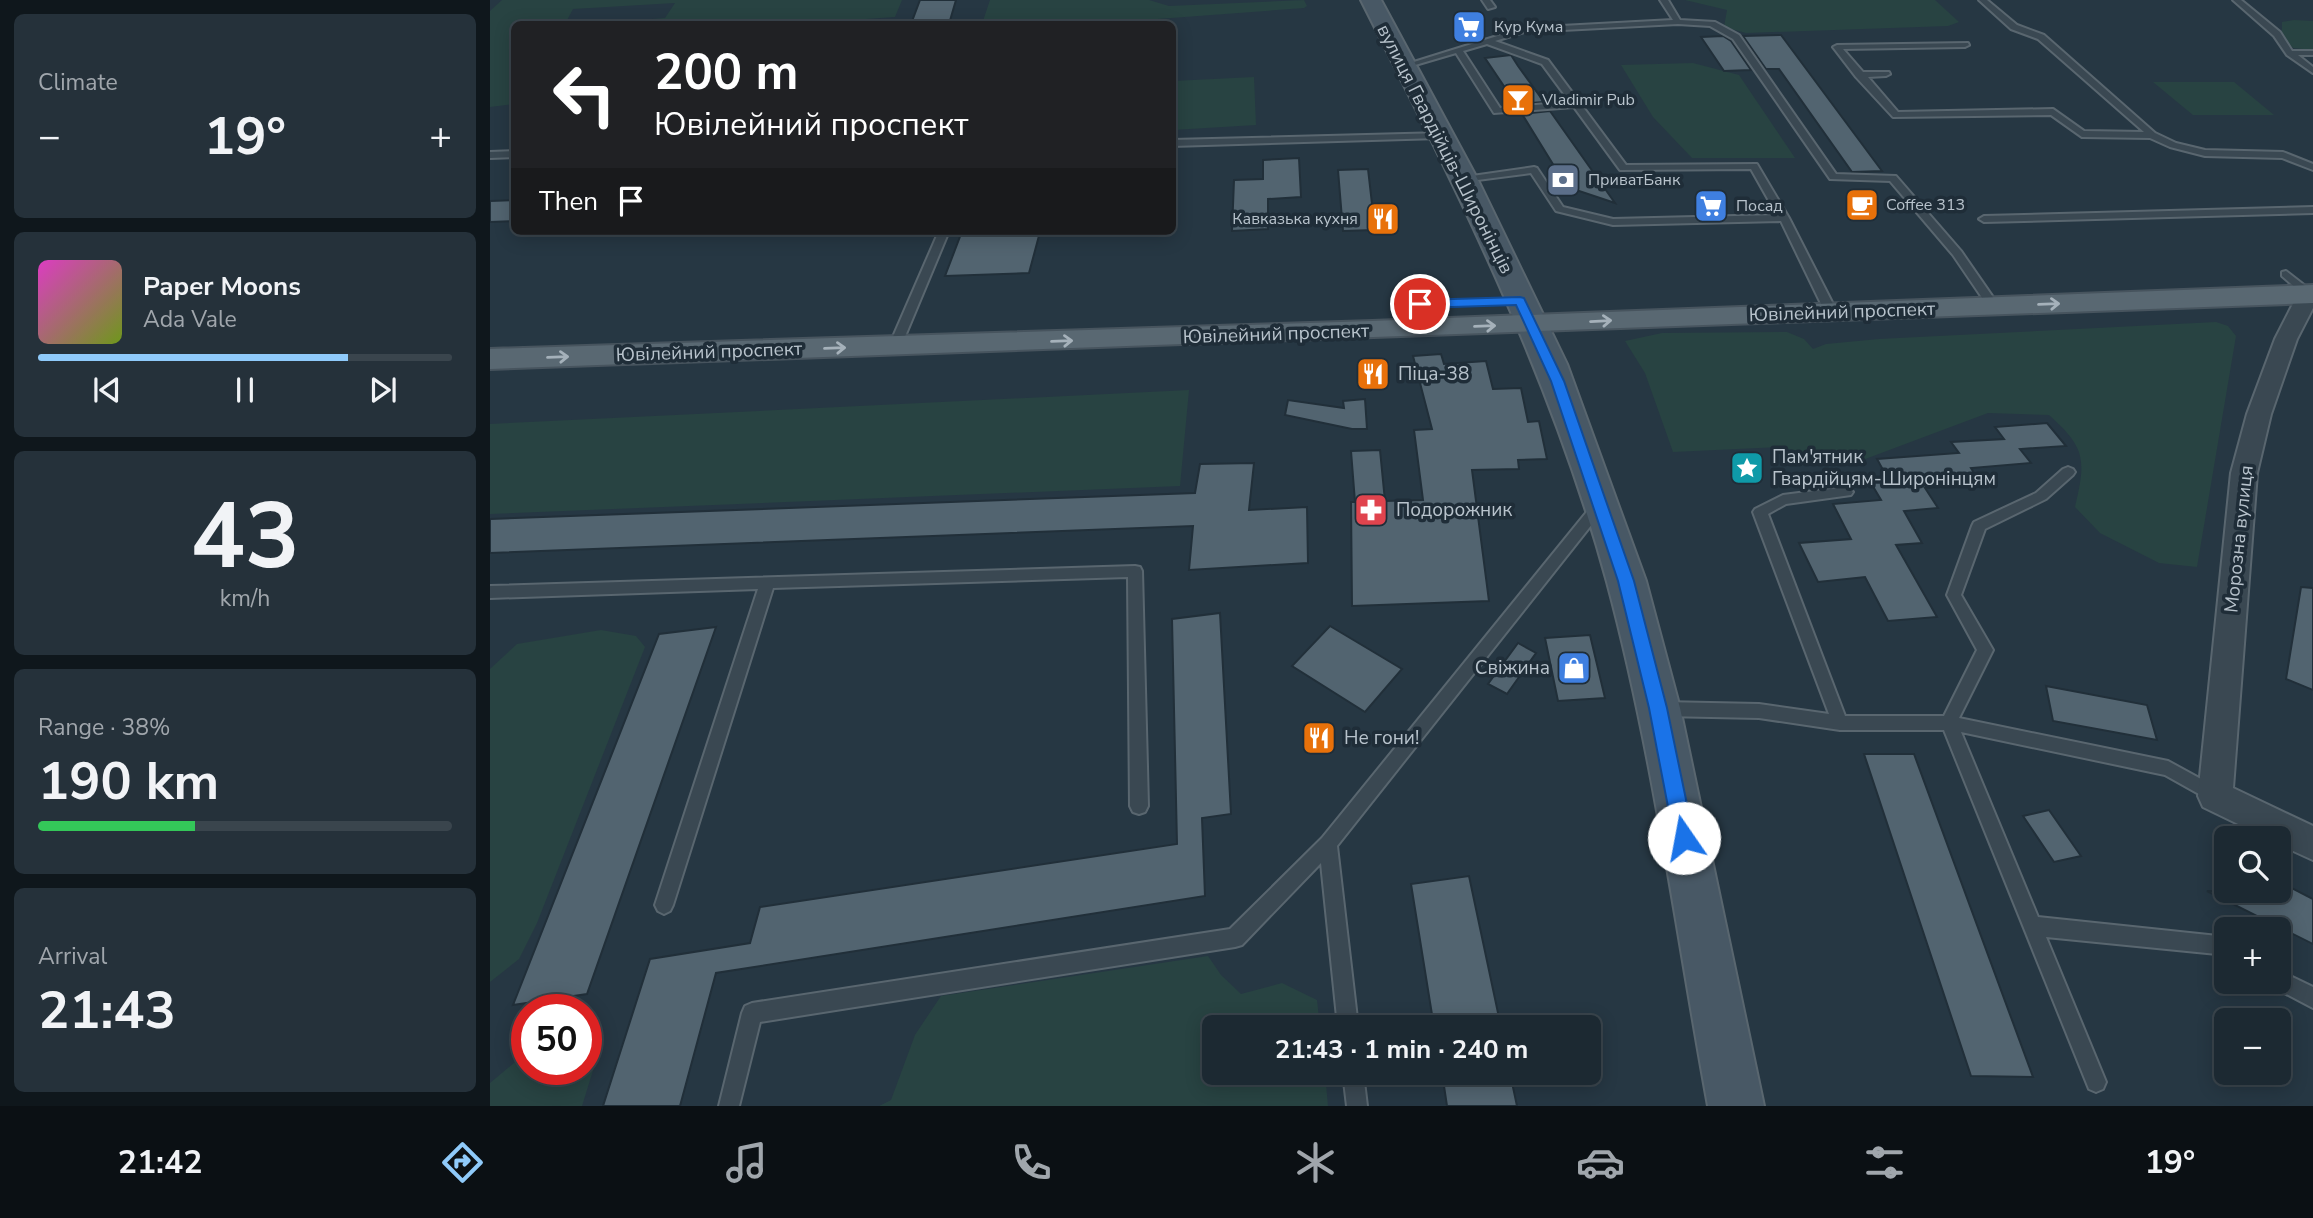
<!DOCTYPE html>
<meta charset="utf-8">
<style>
body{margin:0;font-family:"Nunito Sans",sans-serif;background:#25313a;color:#f1f3f6;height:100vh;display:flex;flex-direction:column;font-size:26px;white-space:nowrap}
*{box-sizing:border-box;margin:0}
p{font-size:23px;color:#a0a6ac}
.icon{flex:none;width:38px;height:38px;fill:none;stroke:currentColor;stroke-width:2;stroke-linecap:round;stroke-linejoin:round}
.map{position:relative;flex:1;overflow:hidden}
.drawer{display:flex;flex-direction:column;gap:14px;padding:14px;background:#0f171c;width:490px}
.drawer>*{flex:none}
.hud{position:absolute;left:21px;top:21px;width:665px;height:214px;border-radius:10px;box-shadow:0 4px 18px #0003,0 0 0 2px #3a454d;background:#202124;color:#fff;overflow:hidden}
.fabs{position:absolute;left:1724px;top:826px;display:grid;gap:14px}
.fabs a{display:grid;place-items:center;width:77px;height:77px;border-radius:10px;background:#1c2932;box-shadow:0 4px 18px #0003,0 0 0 2px #3a454d;font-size:35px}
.speed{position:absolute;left:21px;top:994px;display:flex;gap:14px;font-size:35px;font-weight:700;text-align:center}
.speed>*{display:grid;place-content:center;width:91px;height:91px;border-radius:50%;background:#1c2932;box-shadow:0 4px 18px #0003,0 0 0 2px #3a454d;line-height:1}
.speed .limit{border:10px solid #d22;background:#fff;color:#111}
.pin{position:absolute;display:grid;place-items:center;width:60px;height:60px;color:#fff;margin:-30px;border:4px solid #fff;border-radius:50%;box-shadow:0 2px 7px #0007}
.me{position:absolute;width:77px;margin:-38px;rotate:348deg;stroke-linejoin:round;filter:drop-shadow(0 0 5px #0008)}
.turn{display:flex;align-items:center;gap:24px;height:147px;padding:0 28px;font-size:32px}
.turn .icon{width:91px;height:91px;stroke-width:2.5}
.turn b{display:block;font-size:49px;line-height:60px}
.then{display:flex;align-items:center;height:66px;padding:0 28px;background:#0003;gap:14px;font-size:26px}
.big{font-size:52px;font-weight:700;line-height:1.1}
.drawer .widget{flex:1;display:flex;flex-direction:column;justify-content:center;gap:10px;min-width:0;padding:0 24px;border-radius:10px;background:#25313a}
.drawer .dial{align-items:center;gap:0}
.dial b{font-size:91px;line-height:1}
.song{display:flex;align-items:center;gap:21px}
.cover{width:84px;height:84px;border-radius:10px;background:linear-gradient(135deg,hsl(310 70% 55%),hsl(80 70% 35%))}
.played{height:7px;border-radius:4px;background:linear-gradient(90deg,#8fcafa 75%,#3a454d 75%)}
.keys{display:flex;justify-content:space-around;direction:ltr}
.heat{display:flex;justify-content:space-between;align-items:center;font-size:38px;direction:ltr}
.charge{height:10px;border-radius:5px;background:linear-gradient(90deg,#34c759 38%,#3a454d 0)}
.trip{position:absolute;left:712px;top:1015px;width:399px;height:70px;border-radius:10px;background:#1c2932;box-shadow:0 4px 18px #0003,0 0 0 2px #3a454d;font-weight:700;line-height:70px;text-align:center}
.tabs{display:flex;height:112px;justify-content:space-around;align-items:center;background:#0b1014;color:#a0a6ac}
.tabs .icon{width:49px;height:49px}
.tabs .on{color:#8fcafa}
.tabs b{font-size:32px;color:#f1f3f6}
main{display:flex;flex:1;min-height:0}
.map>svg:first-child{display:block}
.green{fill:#284342}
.building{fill:#526470;stroke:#212f39;stroke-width:2}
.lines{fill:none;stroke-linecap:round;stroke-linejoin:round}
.lane-casing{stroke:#59666f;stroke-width:4}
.street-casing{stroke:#59666f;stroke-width:4}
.secondary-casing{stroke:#59666f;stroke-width:4}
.primary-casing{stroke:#47545e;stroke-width:4}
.lane{fill:#3a4852;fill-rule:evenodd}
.street{fill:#3a4852;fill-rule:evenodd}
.secondary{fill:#485865;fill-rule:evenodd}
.primary{fill:#596872;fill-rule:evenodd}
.oneway{stroke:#a5b1ba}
.route{fill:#1a73e8;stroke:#114b97;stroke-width:2}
.labels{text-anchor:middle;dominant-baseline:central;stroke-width:7;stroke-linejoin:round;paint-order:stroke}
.far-poi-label{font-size:16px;fill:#b8c3cc;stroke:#1f2d38;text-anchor:start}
.street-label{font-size:19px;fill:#b8c3cc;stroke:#1f2d38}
.poi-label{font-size:19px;fill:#b8c3cc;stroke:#1f2d38;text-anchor:start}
</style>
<main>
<section class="drawer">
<div class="widget"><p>Climate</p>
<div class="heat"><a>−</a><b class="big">19°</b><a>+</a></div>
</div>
<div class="widget">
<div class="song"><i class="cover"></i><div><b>Paper Moons</b><p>Ada Vale</p></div></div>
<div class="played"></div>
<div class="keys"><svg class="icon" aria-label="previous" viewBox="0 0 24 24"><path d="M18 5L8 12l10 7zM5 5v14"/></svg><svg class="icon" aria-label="pause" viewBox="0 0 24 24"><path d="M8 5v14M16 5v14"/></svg><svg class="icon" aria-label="next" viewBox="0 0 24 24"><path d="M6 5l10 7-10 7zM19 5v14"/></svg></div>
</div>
<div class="widget dial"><b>43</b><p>km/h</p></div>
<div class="widget"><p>Range · 38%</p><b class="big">190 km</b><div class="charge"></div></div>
<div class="widget"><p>Arrival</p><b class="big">21:43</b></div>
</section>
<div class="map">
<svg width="1823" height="1106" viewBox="0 0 1823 1106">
<rect width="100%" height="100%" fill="#263743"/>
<g class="green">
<path d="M12 0H412L405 17 303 24H100L175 18 185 3 83 9 75 24H24V104L0 107V11Z"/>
<path d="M500 0H659L679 6 814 0 817 6 814 8 601 24H492Z"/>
<path d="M1195 0H1445L1469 22 1458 26 1256 33 1234 27 1237 10Z"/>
<path d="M1804 20 1823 21V50L1803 48 1792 36V22Z"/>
<path d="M1203 63 1249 75 1305 158H1202L1163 117 1131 65Z"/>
<path d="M764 77 766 125 683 130V81Z"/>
<path d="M1663 82H1744L1784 115H1703Z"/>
<path d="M1726 322 1738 326 1746 336 1707 567 1669 563 1610 533 1585 507C1596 460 1596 448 1559 415L1498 413 1370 461 1341 460 1291 447 1183 452 1155 373 1135 341 1172 333 1297 332 1314 339 1323 349 1336 344 1389 339Z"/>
<path d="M699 390 690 486 0 514V424Z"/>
<path d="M111 630 146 636 155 647 47 923 29 959 0 982V669L27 644Z"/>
<path d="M718 956 731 975 751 994 792 983 827 1000 830 1027H724V1073H835L838 1106H389L401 1100 425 1035 451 996Z"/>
<path d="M96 1031 114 1035 92 1106H0V1083L37 1052V1069H96Z"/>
</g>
<g class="building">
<path d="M430 0H466L459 24H421Z"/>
<path d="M1291 35 1392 171 1362 172 1289 69H1276L1253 36Z"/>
<path d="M1233 36 1241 41 1261 70 1234 71 1211 37Z"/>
<path d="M1021 55 1028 66 1054 102 1026 104 995 58Z"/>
<path d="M1060 111 1125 203 1077 187 1032 114Z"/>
<path d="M809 158 811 197 778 199V229L742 231 744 180 773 179V160Z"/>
<path d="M878 169 885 230 853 231 848 170Z"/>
<path d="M24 200V221L0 222V201Z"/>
<path d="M550 232 539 273 455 276 471 234Z"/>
<path d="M951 354 954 364 996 361 1003 389 1031 388 1038 422 1049 421 1057 459 1028 460 1029 469 982 470 999 601 862 606 861 502H865L861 451 890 450 895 501 933 500 924 430 942 429 923 356Z"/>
<path d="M875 399 877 429H862L795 415 798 400 854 408 853 401Z"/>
<path d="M1557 423 1576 446 1530 449 1541 463 1481 468 1491 484 1435 488 1448 508 1414 511 1432 543 1406 545 1447 617 1398 621 1375 577 1328 582 1309 543 1361 539 1343 504 1391 500 1378 478 1397 477 1387 459 1469 453 1461 442 1514 439 1505 427Z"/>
<path d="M764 463 759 510 817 507 818 563 699 570 703 526 0 553V519L705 493 710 464Z"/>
<path d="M1811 587 1823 588V690L1796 679Z"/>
<path d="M730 613 741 814 712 818 715 896 226 973 190 1106H113L160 959 260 943 270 907 687 844 682 619Z"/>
<path d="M840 626 912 669 875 712 802 666Z"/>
<path d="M226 627 97 994 23 1005 169 634Z"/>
<path d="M1100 635 1115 698 1068 701 1055 638Z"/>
<path d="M1028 643 1046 653 1017 694 998 684Z"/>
<path d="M1556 686 1657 705 1667 740 1563 721Z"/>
<path d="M1374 754H1424L1543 1077 1481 1076Z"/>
<path d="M1559 810 1591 856 1564 862 1533 816Z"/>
<path d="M979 876 1011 1027H944L921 884Z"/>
<path d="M1788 881 1823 899V944L1717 891H1788Z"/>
<path d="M952 1073H1020L1027 1106H957Z"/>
</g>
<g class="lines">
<defs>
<g id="lane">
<path d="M992 0H1000L1005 7 998 9Z"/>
<path d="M1170 0H1178L1190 20 1225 22 1249 35 1346 174 1406 176 1471 251 1509 306 1507 308H1499L1463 255 1400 181 1340 179 1243 39 1220 26 1188 24 1034 32 1005 41 1058 60 1136 165 1267 164 1299 218 1347 312 1345 314 1341 315 1335 312 1291 221 1123 225 1066 211 1041 173 972 182 970 180 975 177 1044 167 1047 168 1073 207 1123 219 1287 215 1261 169 1130 170 1084 107 1004 113 966 53 915 68 911 66 1033 28 1183 20ZM997 44 1052 64 1080 102 1010 108 973 51Z"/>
<path d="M1489 0H1497L1527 25 1554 35 1665 133 1686 143 1715 150 1793 152 1823 164V170L1792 158 1715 156 1680 147 1660 138 1592 137 1561 115 1403 117 1366 77 1343 47 1347 45 1478 43 1479 45 1475 47 1353 49 1373 72H1399L1400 74 1396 76 1378 77 1408 112 1563 109 1594 131 1654 132 1548 39 1521 29Z"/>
<path d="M1743 0H1751L1790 32 1802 51H1823V55H1808L1823 67V73L1797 55 1784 36Z"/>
<path d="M953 133V137L950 138 682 146V140Z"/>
<path d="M24 151V157L0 158V152Z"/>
<path d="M1823 207V213L1494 222 1489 219 1494 216Z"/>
<path d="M449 231H459L411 346 409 349H401L399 346Z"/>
<path d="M1796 271 1823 292V296H1815L1792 276V272Z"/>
<path d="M1578 467 1583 469 1585 472 1583 475 1556 499 1495 529 1471 595 1503 650 1469 718 1678 761 1731 790 1733 795 1731 800 1725 803 1675 775 1471 732 1548 917 1728 936 1736 939V958L1727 954 1556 937 1616 1082 1613 1089 1606 1092 1599 1089 1454 730H1350L1269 718 1173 716 1167 714 1165 709 1167 704 1173 702 1269 704 1339 714 1263 512 1265 509 1293 495 1356 487 1363 492 1361 495 1296 504 1278 514 1355 716H1454L1487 650 1457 595 1482 526 1484 522 1546 493 1573 469Z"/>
<path d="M1109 501 1116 506 1114 509 847 846 868 1027H848L831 863 752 945 745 947 270 1022 249 1106H229L252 1013 255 1006 262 1003 740 929 832 838 1104 503Z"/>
<path d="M645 566 650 567 652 571 658 806 655 812 649 814 643 812 640 806 638 577 283 588 183 905 180 911 174 914 168 911 165 905 268 589 0 598V586Z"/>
<path d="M1788 970 1823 987V1008L1781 986 1780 982H1788Z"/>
<path d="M853 1073H873L877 1106H857Z"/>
</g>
<path id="street" d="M1819 287 1823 288V308L1807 339 1781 414 1767 473 1743 788 1823 826V860L1788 844V838H1777L1713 807 1708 796 1741 473 1757 414 1785 339 1808 294Z"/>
<path id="secondary" d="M871 0H891L988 180 1077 364 1156 581 1190 708 1274 1106H1218C1186 932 1163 753 1117 582 1061 376 967 189 871 0Z"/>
<path id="primary" d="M1823 285V303L0 369V349L882 321Z"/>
</defs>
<use href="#lane" class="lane-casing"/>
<use href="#street" class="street-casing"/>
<use href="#secondary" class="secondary-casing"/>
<use href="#primary" class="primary-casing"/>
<use href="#lane" class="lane"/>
<use href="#street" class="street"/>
<use href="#secondary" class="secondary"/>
<use href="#primary" class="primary"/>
</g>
<defs><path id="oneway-shaft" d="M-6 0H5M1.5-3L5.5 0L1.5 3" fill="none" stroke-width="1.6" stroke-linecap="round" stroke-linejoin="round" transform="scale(1.75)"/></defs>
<g class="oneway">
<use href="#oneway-shaft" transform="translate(1559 304) rotate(-2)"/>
<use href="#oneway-shaft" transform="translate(1111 321) rotate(-3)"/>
<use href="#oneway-shaft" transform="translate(995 326) rotate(-2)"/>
<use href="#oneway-shaft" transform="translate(572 341) rotate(-2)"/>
<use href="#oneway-shaft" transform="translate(345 348) rotate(-2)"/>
<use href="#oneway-shaft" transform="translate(68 357) rotate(-2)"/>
</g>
<path class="route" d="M1030 297 1034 298 1074 381 1144 581 1177 708 1204 838 1201 845 1194 848 1187 845 1184 838 1159 708 1128 581 1061 381 1026 305 930 308 923 304 930 300Z"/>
<defs>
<symbol id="supermarket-square" viewBox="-11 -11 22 22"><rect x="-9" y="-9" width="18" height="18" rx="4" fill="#3f7fe0" stroke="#1f2d38"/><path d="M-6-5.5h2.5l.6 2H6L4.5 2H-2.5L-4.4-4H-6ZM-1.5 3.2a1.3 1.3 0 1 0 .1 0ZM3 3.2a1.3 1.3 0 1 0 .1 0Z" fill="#fff"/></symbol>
<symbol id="bar-square" viewBox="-11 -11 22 22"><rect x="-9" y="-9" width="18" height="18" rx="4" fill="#e8710a" stroke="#1f2d38"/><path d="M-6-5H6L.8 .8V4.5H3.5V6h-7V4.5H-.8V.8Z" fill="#fff"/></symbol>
<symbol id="bank-square" viewBox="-11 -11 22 22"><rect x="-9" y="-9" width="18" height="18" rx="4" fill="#5c6f8a" stroke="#1f2d38"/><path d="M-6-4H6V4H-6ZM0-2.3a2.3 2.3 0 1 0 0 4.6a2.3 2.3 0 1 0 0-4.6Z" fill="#fff"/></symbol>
<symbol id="cafe-square" viewBox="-11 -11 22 22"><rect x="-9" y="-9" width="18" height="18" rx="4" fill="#e8710a" stroke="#1f2d38"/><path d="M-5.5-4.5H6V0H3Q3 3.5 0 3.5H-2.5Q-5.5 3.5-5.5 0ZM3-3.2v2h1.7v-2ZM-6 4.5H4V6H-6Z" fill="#fff"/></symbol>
<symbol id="restaurant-square" viewBox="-11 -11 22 22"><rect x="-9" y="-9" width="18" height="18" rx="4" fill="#e8710a" stroke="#1f2d38"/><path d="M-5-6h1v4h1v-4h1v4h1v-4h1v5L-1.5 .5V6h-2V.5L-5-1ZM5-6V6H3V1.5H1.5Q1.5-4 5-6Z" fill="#fff"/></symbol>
<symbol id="sight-square" viewBox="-11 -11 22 22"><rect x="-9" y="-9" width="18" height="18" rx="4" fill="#0f9aa8" stroke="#1f2d38"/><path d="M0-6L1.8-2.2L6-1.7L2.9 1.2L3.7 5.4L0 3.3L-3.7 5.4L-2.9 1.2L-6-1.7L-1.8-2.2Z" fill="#fff"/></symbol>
<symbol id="pharmacy-square" viewBox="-11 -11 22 22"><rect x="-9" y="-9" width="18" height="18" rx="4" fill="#e0444e" stroke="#1f2d38"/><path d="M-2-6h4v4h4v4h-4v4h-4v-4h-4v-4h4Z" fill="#fff"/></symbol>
<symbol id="shop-square" viewBox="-11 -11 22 22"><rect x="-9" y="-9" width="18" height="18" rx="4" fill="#3f7fe0" stroke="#1f2d38"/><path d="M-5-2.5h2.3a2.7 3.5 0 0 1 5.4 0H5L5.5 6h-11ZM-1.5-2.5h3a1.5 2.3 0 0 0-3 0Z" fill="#fff"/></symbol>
</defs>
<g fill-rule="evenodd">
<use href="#supermarket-square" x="960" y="8" width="38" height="38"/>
<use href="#bar-square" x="1009" y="81" width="38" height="38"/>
<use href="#bank-square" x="1054" y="161" width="38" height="38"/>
<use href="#cafe-square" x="1353" y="186" width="38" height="38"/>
<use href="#supermarket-square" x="1202" y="187" width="38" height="38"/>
<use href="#restaurant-square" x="874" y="200" width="38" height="38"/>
<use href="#restaurant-square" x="864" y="355" width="38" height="38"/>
<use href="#sight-square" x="1238" y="449" width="38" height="38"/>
<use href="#pharmacy-square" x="862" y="491" width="38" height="38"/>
<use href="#shop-square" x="1065" y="649" width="38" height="38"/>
<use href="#restaurant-square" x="810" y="719" width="38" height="38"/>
</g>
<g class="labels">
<g class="far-poi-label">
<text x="1004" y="27">Кур Кума</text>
<text x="1052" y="100">Vladimir Pub</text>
<text x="1098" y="180">ПриватБанк</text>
<text x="1396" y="205">Coffee 313</text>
<text x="1246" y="206">Посад</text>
<text x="868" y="219" text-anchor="end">Кавказька кухня</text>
</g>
<g class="street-label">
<text transform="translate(955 149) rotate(63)">вулиця Гвардійців-Широнінців</text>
<text transform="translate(1352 312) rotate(-2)">Ювілейний проспект</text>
<text transform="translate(786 334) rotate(-2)">Ювілейний проспект</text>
<text transform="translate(219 352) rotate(-2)">Ювілейний проспект</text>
<text transform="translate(1749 539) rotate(-84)">Морозна вулиця</text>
</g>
<g class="poi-label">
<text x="908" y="374">Піца-38</text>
<text x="1282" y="457">Пам'ятник<tspan x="1282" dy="22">Гвардійцям-Широнінцям</tspan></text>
<text x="906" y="510">Подорожник</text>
<text x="1060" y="668" text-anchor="end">Свіжина</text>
<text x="854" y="738">Не гони!</text>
</g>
</g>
</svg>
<div class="fabs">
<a><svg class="icon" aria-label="search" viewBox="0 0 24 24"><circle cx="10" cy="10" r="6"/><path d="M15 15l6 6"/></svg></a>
<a>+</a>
<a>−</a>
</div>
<div class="speed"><div class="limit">50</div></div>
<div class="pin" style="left:930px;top:304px;background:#d93025"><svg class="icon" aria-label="arrive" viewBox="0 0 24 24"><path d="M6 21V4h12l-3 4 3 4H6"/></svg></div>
<svg class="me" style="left:1194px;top:838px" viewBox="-20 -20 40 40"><circle r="19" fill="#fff"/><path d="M0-13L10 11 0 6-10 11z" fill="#1a73e8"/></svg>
<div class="trip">21:43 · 1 min · 240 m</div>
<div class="hud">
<div class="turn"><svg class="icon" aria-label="left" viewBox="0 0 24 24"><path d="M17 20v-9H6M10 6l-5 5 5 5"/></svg><div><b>200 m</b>Ювілейний проспект</div></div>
<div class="then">Then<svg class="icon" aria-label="arrive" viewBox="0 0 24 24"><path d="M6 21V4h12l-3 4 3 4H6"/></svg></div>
</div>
</div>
</main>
<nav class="tabs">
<b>21:42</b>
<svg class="icon on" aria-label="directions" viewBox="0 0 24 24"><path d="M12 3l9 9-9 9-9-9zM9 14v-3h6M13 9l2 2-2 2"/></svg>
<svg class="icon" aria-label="music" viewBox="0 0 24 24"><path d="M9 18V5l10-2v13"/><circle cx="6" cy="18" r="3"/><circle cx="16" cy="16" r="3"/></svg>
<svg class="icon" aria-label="phone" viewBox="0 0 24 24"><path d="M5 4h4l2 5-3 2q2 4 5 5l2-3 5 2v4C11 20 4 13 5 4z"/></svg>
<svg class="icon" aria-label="climate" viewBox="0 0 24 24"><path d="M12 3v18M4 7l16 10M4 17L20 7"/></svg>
<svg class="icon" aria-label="car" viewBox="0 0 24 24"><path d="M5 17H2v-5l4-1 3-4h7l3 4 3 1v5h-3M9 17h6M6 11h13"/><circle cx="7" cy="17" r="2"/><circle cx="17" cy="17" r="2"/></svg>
<svg class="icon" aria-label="filters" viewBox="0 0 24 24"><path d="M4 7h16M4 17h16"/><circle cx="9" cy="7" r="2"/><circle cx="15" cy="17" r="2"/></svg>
<b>19°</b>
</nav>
